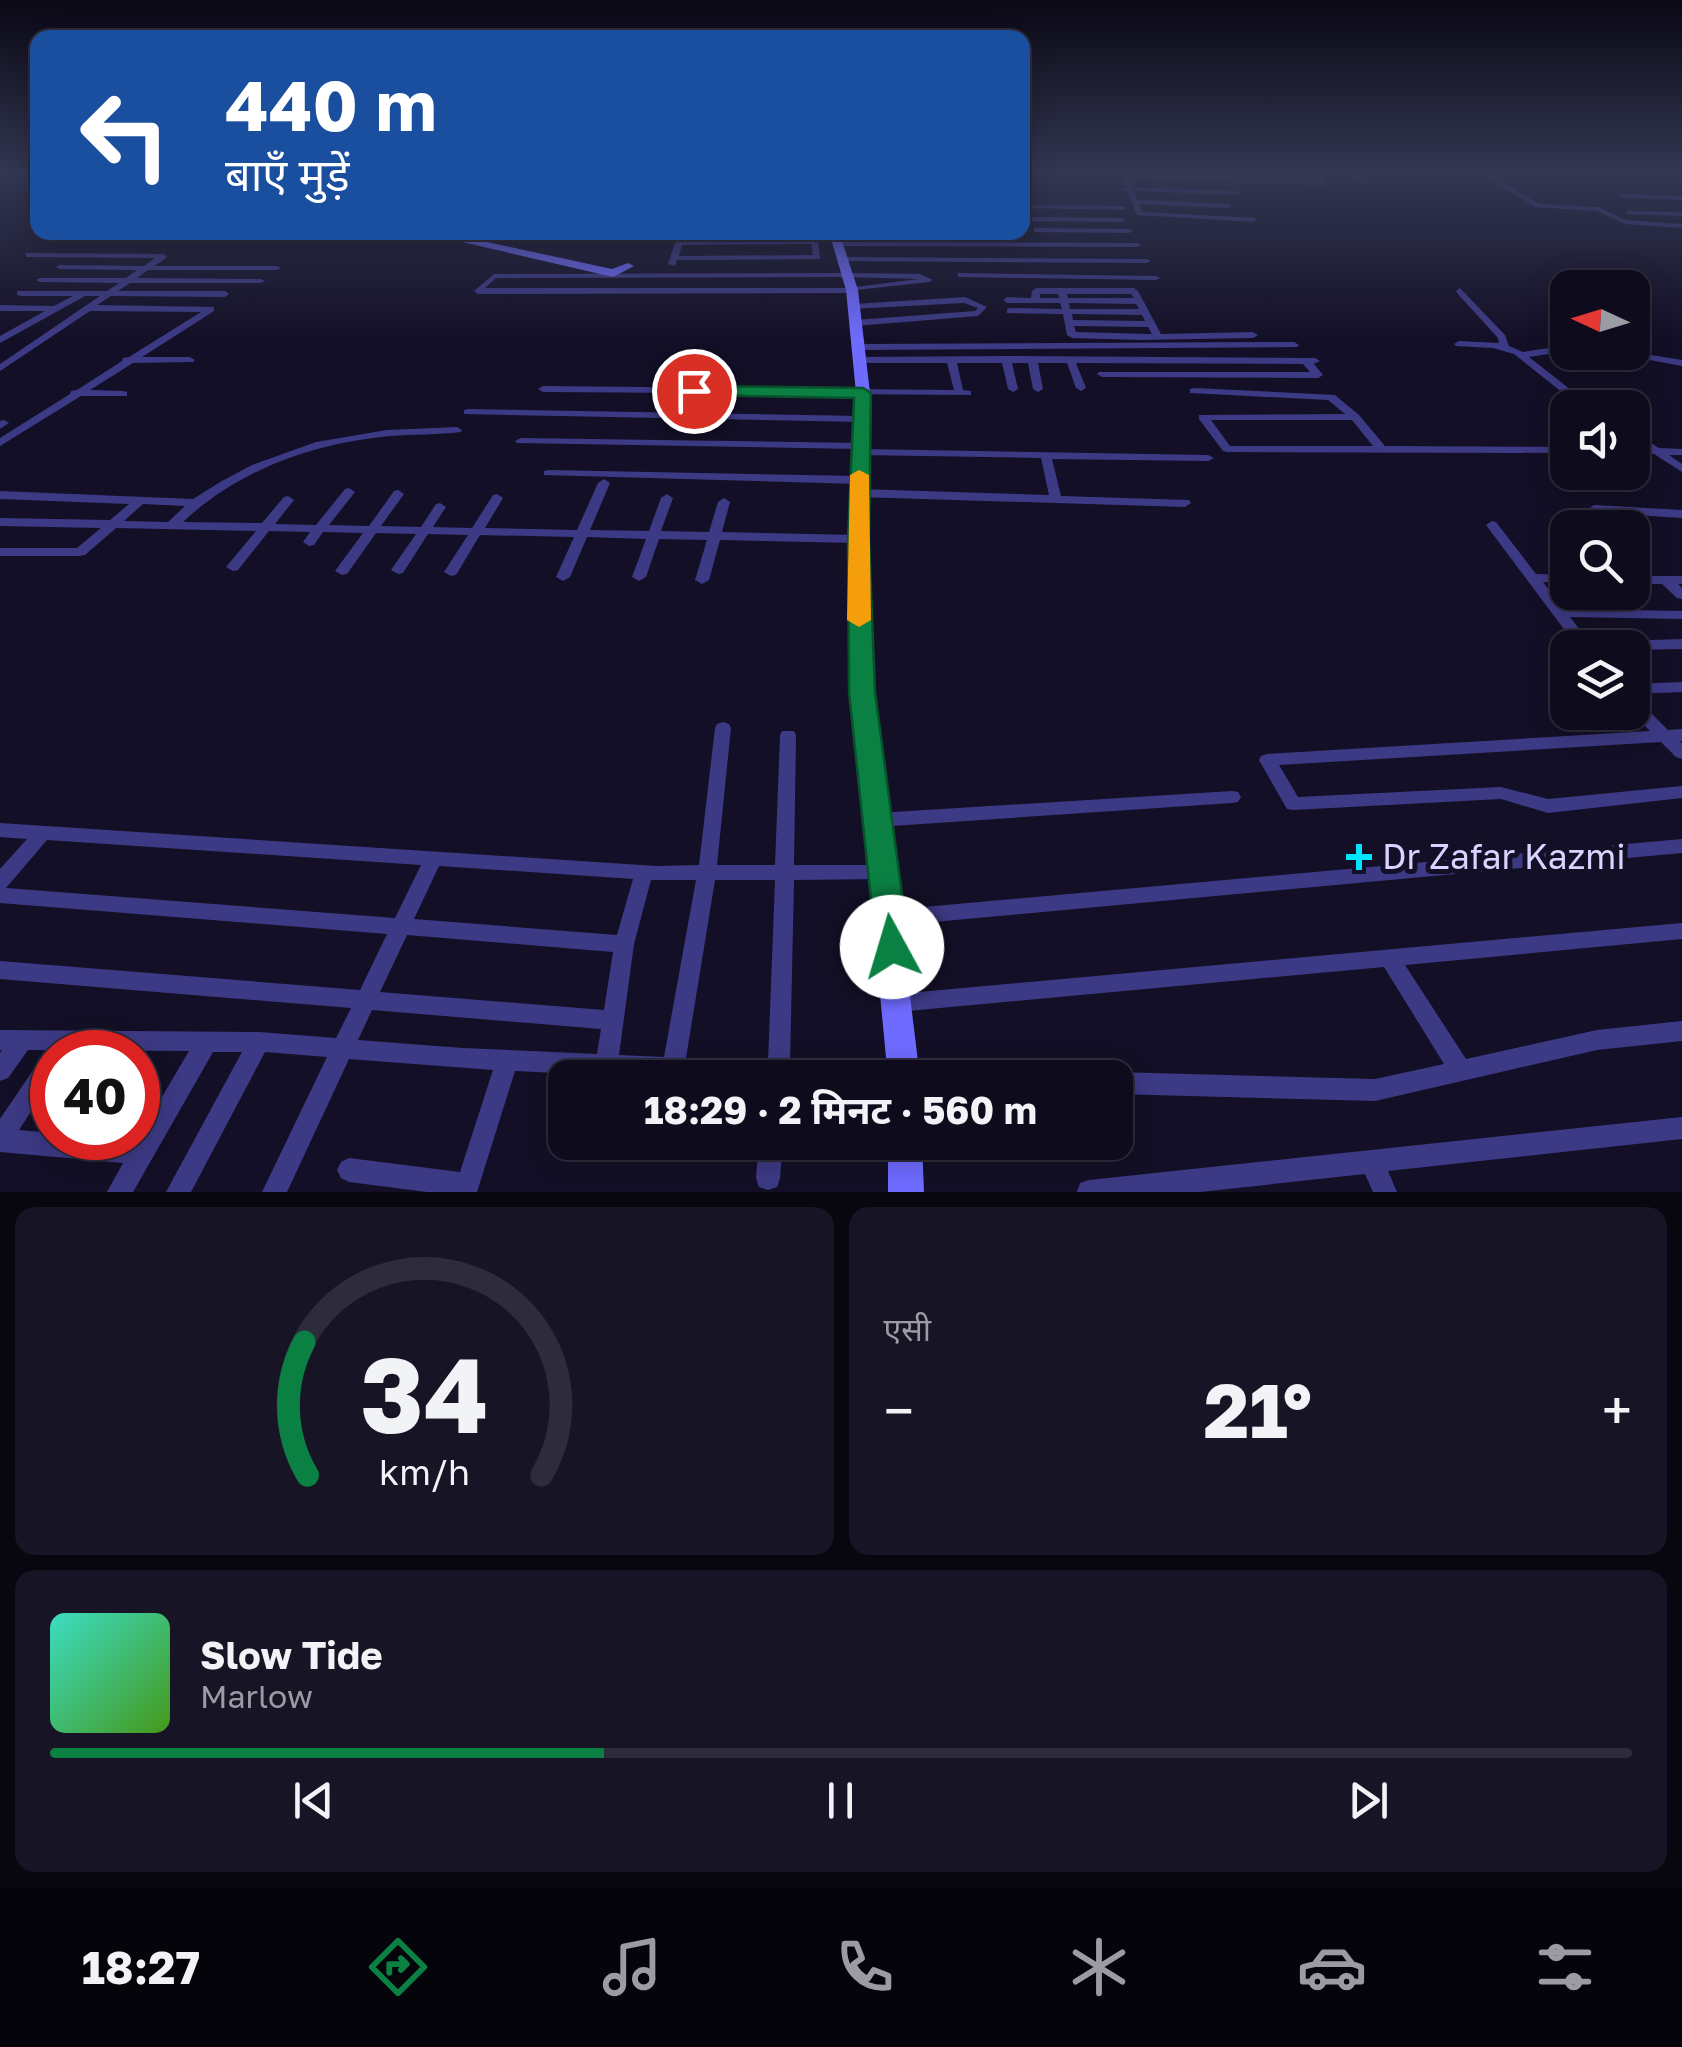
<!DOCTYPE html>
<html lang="hi">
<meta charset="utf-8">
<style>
body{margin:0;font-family:"Golos Text","Noto Sans Devanagari",sans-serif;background:#171425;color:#f1f3f6;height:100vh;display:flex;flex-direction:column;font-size:38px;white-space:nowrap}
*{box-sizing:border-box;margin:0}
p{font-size:32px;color:#9b9ba3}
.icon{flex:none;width:55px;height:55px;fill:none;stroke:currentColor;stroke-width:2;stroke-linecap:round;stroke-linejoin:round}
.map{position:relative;height:1192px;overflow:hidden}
.panel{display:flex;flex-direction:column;gap:15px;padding:15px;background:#08060f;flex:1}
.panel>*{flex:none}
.guide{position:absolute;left:30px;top:30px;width:1000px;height:210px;border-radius:20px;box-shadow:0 5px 25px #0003,0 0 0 2px #2e2b3b;background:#1a4fa0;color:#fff;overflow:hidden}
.needle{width:65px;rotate:274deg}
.buttons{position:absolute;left:1550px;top:270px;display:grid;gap:20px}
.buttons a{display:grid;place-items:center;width:100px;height:100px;border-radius:20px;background:#0e0b1c;box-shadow:0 5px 25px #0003,0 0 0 2px #2e2b3b;font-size:50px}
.speed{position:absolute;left:30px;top:1030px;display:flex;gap:20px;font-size:50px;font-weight:700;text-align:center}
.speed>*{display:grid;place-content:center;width:130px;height:130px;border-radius:50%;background:#0e0b1c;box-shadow:0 5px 25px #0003,0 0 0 2px #2e2b3b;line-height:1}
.speed .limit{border:15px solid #d22;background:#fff;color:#111}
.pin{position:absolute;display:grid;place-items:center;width:85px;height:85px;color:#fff;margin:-42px;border:5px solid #fff;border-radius:50%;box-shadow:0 2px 10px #0007}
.me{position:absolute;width:110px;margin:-55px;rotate:354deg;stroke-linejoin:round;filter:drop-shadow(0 0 8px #0008)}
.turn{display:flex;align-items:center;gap:35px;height:210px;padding:0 30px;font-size:45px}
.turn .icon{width:130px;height:130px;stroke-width:2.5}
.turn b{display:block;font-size:70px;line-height:85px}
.big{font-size:75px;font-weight:700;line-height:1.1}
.panel .widget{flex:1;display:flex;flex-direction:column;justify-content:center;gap:15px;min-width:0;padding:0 35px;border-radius:20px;background:#171425}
.panel .dial{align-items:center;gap:0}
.dial svg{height:260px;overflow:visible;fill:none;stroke:#2e2b3b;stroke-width:7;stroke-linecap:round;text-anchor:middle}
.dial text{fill:#f1f3f6;stroke:none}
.song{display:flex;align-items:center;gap:30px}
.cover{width:120px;height:120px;border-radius:15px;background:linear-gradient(135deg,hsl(170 70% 55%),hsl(100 70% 35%))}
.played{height:10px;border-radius:5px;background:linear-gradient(90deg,#0b8043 35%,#2e2b3b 35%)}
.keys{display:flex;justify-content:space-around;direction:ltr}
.heat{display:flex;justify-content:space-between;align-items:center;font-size:55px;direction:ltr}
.panel .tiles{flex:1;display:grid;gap:15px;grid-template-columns:1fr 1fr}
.widget:last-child{grid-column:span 2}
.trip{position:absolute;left:548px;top:1060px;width:585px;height:100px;border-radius:20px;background:#0e0b1c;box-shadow:0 5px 25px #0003,0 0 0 2px #2e2b3b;font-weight:700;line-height:100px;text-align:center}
.dock{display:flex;height:160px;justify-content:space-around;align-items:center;background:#06040b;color:#9b9ba3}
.dock .icon{width:70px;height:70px}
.dock .on{color:#0b8043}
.dock b{font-size:45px;color:#f1f3f6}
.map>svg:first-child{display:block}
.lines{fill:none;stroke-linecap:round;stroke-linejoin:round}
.street{fill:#3d3a85;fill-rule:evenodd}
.secondary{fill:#6f6bff;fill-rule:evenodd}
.route{fill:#0b8043;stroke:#07532c;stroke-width:2.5}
.slow{fill:#f59e0b}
.poi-dot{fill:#00e5ff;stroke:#130f26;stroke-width:4}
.labels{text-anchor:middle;stroke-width:10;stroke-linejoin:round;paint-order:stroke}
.near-poi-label{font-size:35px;fill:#d9d4ff;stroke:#130f26;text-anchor:start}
</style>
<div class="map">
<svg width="1682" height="1192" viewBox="0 0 1682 1192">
<rect width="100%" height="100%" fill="#130f26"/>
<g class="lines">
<g class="street">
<path d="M1121,173L1319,181L1316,173H1322L1326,183L1323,185L1129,178L1133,187L1238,191L1241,193L1238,195L1134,191L1137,200L1229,204L1232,206L1229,208L1139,204L1142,212L1257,218L1254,222L1137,215L1127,191L1120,189L1126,187Z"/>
<path d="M1346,173H1353L1366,182L1361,183Z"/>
<path d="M1481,173H1488L1539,204L1598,207L1626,220L1682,224V228L1625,224L1597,211L1535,207Z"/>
<path d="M1620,194L1682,196V200L1618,197Z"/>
<path d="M1029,205L1124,206L1127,208L1124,210L1027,208Z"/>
<path d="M1628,211L1682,212V216L1626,214Z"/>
<path d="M1033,217L1122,218L1126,220L1122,222L1030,221Z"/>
<path d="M1037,228L1129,229L1133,231L1129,233L1034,232V228Z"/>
<path d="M809,232H817L820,259L677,260L675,266L668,264L675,243L679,241L811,240ZM811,244L813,255L679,256L682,245Z"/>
<path d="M839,242L1137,243L1141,245L1137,247L836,246L835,244Z"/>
<path d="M29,253L163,254L167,256L166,258L155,266H277L281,268L277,270H148L137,278L261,279L265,281L261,283H130L118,291H225L229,294L225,297L111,296L97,305L214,307V311L142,357H190L195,360L193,362L133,363L90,390L123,391L127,392V396H81L0,446V438L70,394L71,391L77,390L122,361L123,358L129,357L201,312L90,311L0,371V364L100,296H85L0,343V336L45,311H0V305L54,306L73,296H20L17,295V291H107L119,283L40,282L36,280L40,278H126L137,270L60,269L56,267L60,265L144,266L155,258L26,257V253Z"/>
<path d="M845,257L1147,259L1151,261L1147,263L842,261L841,259Z"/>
<path d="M848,273L920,274L933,280L929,282L856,290L852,293L478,294L474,291L494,274ZM845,277L919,279L847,288H485L496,278Z"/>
<path d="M958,273L1156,276L1160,278L1156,280L961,277H958Z"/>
<path d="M1036,288H1134L1138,291L1161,334L1253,332L1258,335L1253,338L1140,340L1072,338L1067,335L1063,314L1007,313V309L1010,308L1062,309L1060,303H1007L1003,300L1007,297L1031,298L1032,291ZM1040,294H1058L1059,298H1040ZM1067,294H1131L1134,298H1068ZM1069,303L1136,304L1139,309H1070ZM1072,314L1142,315L1145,321L1073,320ZM1074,326L1148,327L1152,334L1076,332Z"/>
<path d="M1460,288L1505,335L1509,346L1523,352L1568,345V351L1529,357L1594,408H1582L1514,354L1493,348L1456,346L1454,344L1459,341L1499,343L1498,338L1457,293L1456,291Z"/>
<path d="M965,297L987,307L978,316L855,326L851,323L855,320L975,311L978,308L964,303L851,309L850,307L854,304Z"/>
<path d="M1294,342L1299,345L1297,347L858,350L853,347L858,344Z"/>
<path d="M1606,352H1632L1682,360V366Z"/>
<path d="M1006,356L1315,358L1320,361L1314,364L1323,375L1318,378L1102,377L1097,374L1099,372H1310L1303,364L1076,363L1086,388L1081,391L1076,388L1067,363H1038L1043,389L1038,392L1033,389L1028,363H1012L1018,389L1013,392L1008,389L1002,363H957L963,390L971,391V395L543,392L538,389L543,386L954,390L947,363H860L855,360L860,357Z"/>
<path d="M1194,388L1335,395L1359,415L1385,446L1568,447V453L1227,452L1223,451L1199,419V415L1345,414L1328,400L1190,393V389ZM1211,420H1352L1373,446H1230Z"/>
<path d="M468,409L862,416L867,419L862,422L464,414V410Z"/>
<path d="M4,420L9,423L0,429V421Z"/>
<path d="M457,427L462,430L461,432C438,435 414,434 390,436C314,443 239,469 183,522L262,523L284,497L288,496L294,500L275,524L316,525L345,489L349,488L355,492L329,525L369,526L394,491L398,490L404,494L381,526L421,527L436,504L440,503L446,507L433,527L472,528L493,495L497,494L503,498L485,528L577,530L598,483L604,479L610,483L590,530L649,531L661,498L667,494L673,498L661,531L709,532L718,502L724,498L730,502L722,532L858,535L864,539L858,543L720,540L709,580L702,584L695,580L707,540L659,539L646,577L639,581L632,577L646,539L587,537L570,577L563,581L556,577L574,537L480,535L456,575L451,576L444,572L468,535L428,534L403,573L398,574L391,570L416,534L376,533L347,574L342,575L335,571L363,533L323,532L314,545L309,546L303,542L310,532L269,531L238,570L233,571L226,567L256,531L116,528L85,555L80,556H0V548H77L101,528L0,526V518L110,520L129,504L0,499V491L193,499L222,481L252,465L316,442L387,430ZM143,504L185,506L168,522L124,521Z"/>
<path d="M1632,431L1659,448L1682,449V455H1669L1682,464V472L1654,454L1632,453V447H1643L1632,439Z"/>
<path d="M521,438L861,443L867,446L864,449L1208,455L1214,458L1208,461L1052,459L1061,496L1189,500L1191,503L1185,507L859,497L853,493L859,489L1049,495L1041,458L861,455L855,452L858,449L517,443L515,441Z"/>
<path d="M548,470L859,476L865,480L859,484L544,475V471Z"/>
<path d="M1594,505L1682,510V518L1590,512L1588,509Z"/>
<path d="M1492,521L1496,522L1536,574L1568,575V583L1543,582L1563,609L1682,611V619L1570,617L1589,642L1682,639V649L1632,650V648H1578L1486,525Z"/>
<path d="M1632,576H1682V584H1678L1682,588V599L1677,598L1662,584H1632Z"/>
<path d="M1682,682V692L1632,694V684Z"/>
<path d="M1632,699L1638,700L1668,730L1682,729V741H1679L1682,743V759L1676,757L1661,742L1279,765L1298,797L1501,787L1548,799L1682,786V798L1548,813L1501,799L1293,810L1287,809L1259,760L1261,756L1267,754L1650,731L1631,712Z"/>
<path d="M723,722L729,724L731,728L717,865H775L780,735L782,731H794L796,735L794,865H884L891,867L893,872L891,877L884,879L794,880L790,1063L897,1067L905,1070L908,1078H660L515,1071L477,1192H427L349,1182L341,1178L337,1170L341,1162L349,1158L460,1172L493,1070L349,1059L287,1192H262L327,1057L265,1052L191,1192H166L242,1052H213L133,1192H107L123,1163L0,1152V1119L44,1054L52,1051L57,1052H52V1079L19,1130L52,1133V1138H101L136,1141L189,1051L28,1050L8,1078L0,1081V1053L2,1050H0V1030L259,1032L336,1038L351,1008L0,979V961L360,990L387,934L0,903V869L27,839L0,837V823L656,866L699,865L715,728L717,724ZM47,840L421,865L395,918L6,888ZM439,866L633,879L617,935L414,919ZM651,880H696L664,1057L619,1055L634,944ZM715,880H775L768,1062L686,1058ZM407,935L613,952L604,1010L380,992ZM372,1010L601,1029L597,1054L463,1048L358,1040Z"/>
<path d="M1232,791L1238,792L1241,797L1238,802L1232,803L877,827L871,825L868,820L871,815L877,813Z"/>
<path d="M1682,839V853L890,926L883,924L880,918L883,912L890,910Z"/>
<path d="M1682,923V939L1405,965L1466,1059L1597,1030L1682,1021V1041L1597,1050L1375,1101L1115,1094V1078H1106L1115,1072L1375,1079L1444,1064L1384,967L897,1012L890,1010L887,1003L890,996L897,994Z"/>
<path d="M1682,1117V1139L1388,1171L1397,1192H1373L1365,1174L1200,1192H1077L1080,1183L1089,1180Z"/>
<path d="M759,1142H783L780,1178L777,1187L768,1190L759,1187L756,1178Z"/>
</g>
<g class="secondary">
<path d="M8,173H38V179Z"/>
<path d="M419,232H441L612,269L628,263L634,266L613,277Z"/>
<path d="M829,232H839L858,290L870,393L867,539L873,692L920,1078H888L851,692L849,539L856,393L846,290Z"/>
<path d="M888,1142H922L924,1192H888Z"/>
</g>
</g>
<linearGradient id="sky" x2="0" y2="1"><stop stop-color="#0a0815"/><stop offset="0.51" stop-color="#333752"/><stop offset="1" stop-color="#333752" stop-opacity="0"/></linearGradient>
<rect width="1682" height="340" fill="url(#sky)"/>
<path class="route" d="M694,386L863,388L871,393L869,539L875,692L909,947L904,957L892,961L881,957L876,947L849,692L848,539L854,398L688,395L685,391Z"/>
<path class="slow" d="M859,470L869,475L871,620L859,627L847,620L850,475Z"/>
<path class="poi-dot" d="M1354 842h10v10h10v10h-10v10h-10v-10h-10v-10h10z"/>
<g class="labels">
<g class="near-poi-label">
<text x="1382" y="869">Dr Zafar Kazmi</text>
</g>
</g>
</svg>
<div class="buttons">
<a><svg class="needle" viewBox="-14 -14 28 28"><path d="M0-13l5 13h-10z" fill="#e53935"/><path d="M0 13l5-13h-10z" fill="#9b9ba3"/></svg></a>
<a><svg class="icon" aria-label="sound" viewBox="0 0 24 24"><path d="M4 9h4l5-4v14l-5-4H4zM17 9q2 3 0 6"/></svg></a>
<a><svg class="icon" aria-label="search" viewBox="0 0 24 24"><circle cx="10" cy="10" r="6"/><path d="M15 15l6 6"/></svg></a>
<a><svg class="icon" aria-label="layers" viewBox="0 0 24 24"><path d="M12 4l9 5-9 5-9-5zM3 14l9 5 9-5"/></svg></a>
</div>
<div class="speed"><div class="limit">40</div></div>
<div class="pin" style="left:694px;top:391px;background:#d93025"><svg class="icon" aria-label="arrive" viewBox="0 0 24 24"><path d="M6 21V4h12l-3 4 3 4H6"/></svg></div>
<svg class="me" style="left:892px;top:947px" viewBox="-20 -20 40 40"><circle r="19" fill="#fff"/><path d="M0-13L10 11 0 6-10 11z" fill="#0b8043"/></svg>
<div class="trip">18:29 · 2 मिनट · 560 m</div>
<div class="guide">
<div class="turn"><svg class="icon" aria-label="left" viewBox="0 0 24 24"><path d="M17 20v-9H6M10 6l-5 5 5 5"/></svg><div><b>440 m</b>बाएँ मुड़ें</div></div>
</div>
</div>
<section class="panel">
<div class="tiles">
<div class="widget dial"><svg viewBox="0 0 100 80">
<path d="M14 69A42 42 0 1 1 86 69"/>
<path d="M14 69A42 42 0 0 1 13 28" stroke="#0b8043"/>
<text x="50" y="56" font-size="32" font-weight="700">34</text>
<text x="50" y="72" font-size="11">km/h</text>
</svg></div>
<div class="widget"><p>एसी</p>
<div class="heat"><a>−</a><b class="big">21°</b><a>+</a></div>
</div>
<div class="widget">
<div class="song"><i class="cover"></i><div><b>Slow Tide</b><p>Marlow</p></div></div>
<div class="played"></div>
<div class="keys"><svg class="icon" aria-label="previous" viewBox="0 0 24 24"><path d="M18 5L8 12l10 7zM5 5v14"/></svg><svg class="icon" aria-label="pause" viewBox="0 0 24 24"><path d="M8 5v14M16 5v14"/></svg><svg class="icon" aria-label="next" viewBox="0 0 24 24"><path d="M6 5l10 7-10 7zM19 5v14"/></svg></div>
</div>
</div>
</section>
<nav class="dock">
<b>18:27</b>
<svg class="icon on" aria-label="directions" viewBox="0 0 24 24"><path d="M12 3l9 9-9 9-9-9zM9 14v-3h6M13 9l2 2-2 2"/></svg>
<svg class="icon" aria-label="music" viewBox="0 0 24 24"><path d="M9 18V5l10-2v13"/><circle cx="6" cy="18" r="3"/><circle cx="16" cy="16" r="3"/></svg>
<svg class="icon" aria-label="phone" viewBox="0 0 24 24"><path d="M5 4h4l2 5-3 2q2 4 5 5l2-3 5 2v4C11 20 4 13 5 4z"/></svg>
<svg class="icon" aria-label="climate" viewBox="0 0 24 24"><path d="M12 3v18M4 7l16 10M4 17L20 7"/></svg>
<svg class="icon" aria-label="car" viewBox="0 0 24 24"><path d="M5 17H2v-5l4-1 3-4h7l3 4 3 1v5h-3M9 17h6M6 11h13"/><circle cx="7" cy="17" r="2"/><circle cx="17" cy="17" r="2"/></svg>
<svg class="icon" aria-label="filters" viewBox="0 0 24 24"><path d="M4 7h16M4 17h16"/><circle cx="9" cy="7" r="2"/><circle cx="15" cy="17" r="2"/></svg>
</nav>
